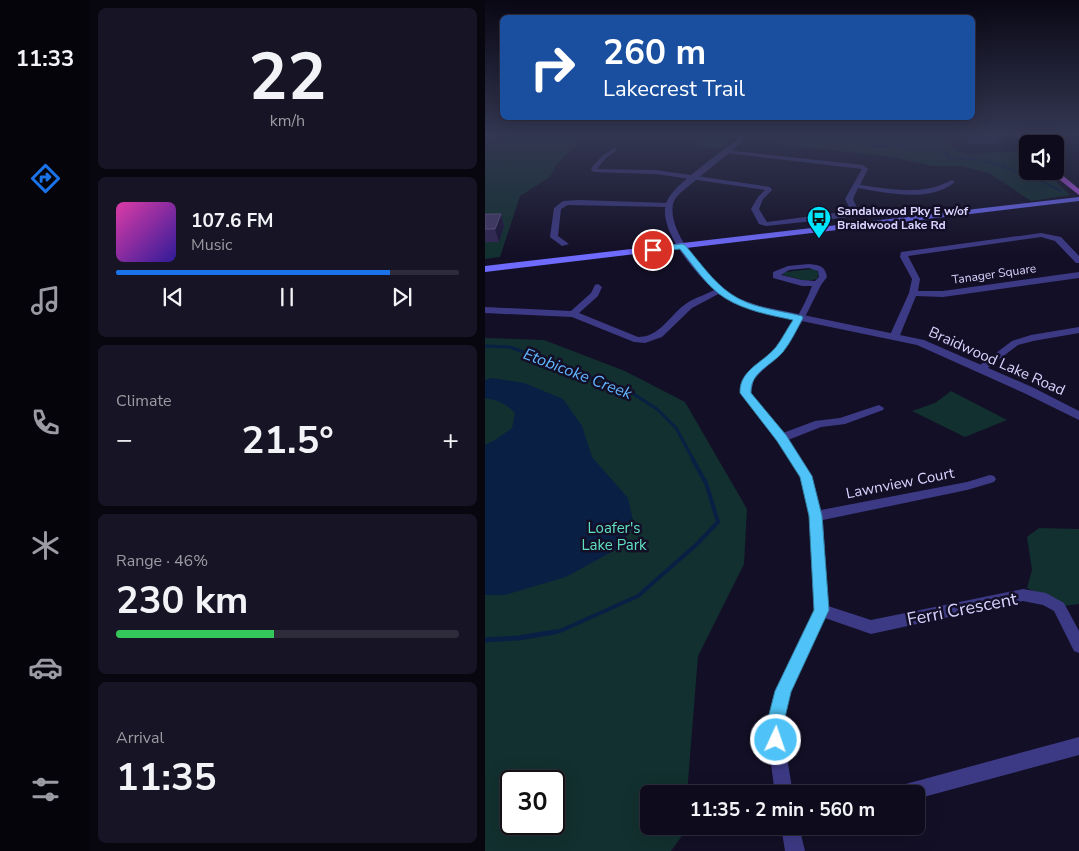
<!DOCTYPE html>
<meta charset="utf-8">
<style>
body{margin:0;font-family:"Nunito Sans",sans-serif;background:#171425;color:#f1f3f6;height:100vh;display:flex;flex-direction:column;font-size:19px;white-space:nowrap}
*{box-sizing:border-box;margin:0}
p{font-size:16px;color:#9b9ba3}
.icon{flex:none;width:28px;height:28px;fill:none;stroke:currentColor;stroke-width:2;stroke-linecap:round;stroke-linejoin:round}
.map{position:relative;flex:1;overflow:hidden}
.drawer{display:flex;flex-direction:column;gap:8px;padding:8px;background:#08060f;width:395px}
.drawer>*{flex:none}
.banner{position:absolute;left:15px;top:15px;width:475px;height:105px;border-radius:8px;box-shadow:0 5px 20px #0002,0 0 0 1px #2e2b3b;background:#1a4fa0;color:#fff;overflow:hidden}
.controls{position:absolute;left:534px;top:135px;display:grid;gap:10px}
.controls a{display:grid;place-items:center;width:45px;height:45px;border-radius:8px;background:#0e0b1c;box-shadow:0 5px 20px #0002,0 0 0 1px #2e2b3b;font-size:25px}
.speed{position:absolute;left:15px;top:770px;display:flex;gap:10px;font-size:25px;font-weight:700;text-align:center}
.speed>*{display:grid;place-content:center;width:65px;height:65px;border-radius:50%;background:#0e0b1c;box-shadow:0 5px 20px #0002,0 0 0 1px #2e2b3b;line-height:1}
.speed .limit{border:2px solid #111;border-radius:8px;background:#fff;color:#111}
.pin{position:absolute;display:grid;place-items:center;width:42px;height:42px;color:#fff;margin:-21px;border:2px solid #fff;border-radius:50%;box-shadow:0 1px 5px #0007}
.me{position:absolute;width:55px;margin:-28px;rotate:3deg;stroke-linejoin:round;filter:drop-shadow(0 0 4px #0008)}
.turn{display:flex;align-items:center;gap:18px;height:105px;padding:0 20px;font-size:22px}
.turn .icon{width:65px;height:65px;stroke-width:2.5}
.turn b{display:block;font-size:35px;line-height:42px}
.big{font-size:38px;font-weight:700;line-height:1.1}
.drawer .card{flex:1;display:flex;flex-direction:column;justify-content:center;gap:8px;min-width:0;padding:0 18px;border-radius:8px;background:#171425}
.drawer .dial{align-items:center;gap:0}
.dial b{font-size:65px;line-height:1}
.song{display:flex;align-items:center;gap:15px}
.cover{width:60px;height:60px;border-radius:8px;background:linear-gradient(135deg,hsl(320 70% 55%),hsl(250 70% 35%))}
.played{height:5px;border-radius:2px;background:linear-gradient(90deg,#1a73e8 80%,#2e2b3b 80%)}
.keys{display:flex;justify-content:space-around;direction:ltr}
.heat{display:flex;justify-content:space-between;align-items:center;font-size:28px;direction:ltr}
.charge{height:8px;border-radius:4px;background:linear-gradient(90deg,#34c759 46%,#2e2b3b 0)}
.trip{position:absolute;left:155px;top:785px;width:285px;height:50px;border-radius:8px;background:#0e0b1c;box-shadow:0 5px 20px #0002,0 0 0 1px #2e2b3b;font-weight:700;line-height:50px;text-align:center}
main{display:flex;flex:1;min-height:0}
.dock{display:flex;flex-direction:column;width:90px;justify-content:space-around;align-items:center;background:#06040b;color:#9b9ba3}
.dock .icon{width:35px;height:35px}
.dock .current{color:#1a73e8}
.dock b{font-size:22px;color:#f1f3f6}
.map>svg:first-child{display:block}
.green{fill:#12302f;fill-rule:evenodd}
.water{fill:#0a1f44}
.lines{fill:none;stroke-linecap:round;stroke-linejoin:round}
.stream-far3{stroke:#0a1f44;stroke-width:2}
.stream-far2{stroke:#0a1f44;stroke-width:3}
.stream-far1{stroke:#0a1f44;stroke-width:4}
.stream{stroke:#0a1f44;stroke-width:5}
.river{fill:#0a1f44;fill-rule:evenodd}
.minor{fill:#3d3a85;fill-rule:evenodd}
.tertiary{fill:#3d3a85;fill-rule:evenodd}
.secondary{fill:#6f6bff;fill-rule:evenodd}
.primary{fill:#c25bff;fill-rule:evenodd}
.wall{fill:#312854}
.shaded-wall{fill:#1d163a}
.building{fill:#433a66;stroke:#5a527e}
.route{fill:#4fc3f7;stroke:#337fa1}
.labels{text-anchor:middle;stroke-width:5;stroke-linejoin:round;paint-order:stroke}
.far-poi-label{font-size:12px;font-weight:bold;fill:#d9d4ff;stroke:#130f26;text-anchor:start}
.far-street-label{font-size:12px;fill:#d9d4ff;stroke:#130f26}
.street-label{font-size:15px;fill:#d9d4ff;stroke:#130f26}
.park-label{font-size:15px;fill:#5fe0c0;stroke:#130f26}
.water-label{font-size:16px;font-style:italic;fill:#62b6ff;stroke:#130f26}
.near-street-label{font-size:18px;fill:#d9d4ff;stroke:#130f26}
</style>
<main>
<nav class="dock">
<b>11:33</b>
<svg class="icon current" aria-label="directions" viewBox="0 0 24 24"><path d="M12 3l9 9-9 9-9-9zM9 14v-3h6M13 9l2 2-2 2"/></svg>
<svg class="icon" aria-label="music" viewBox="0 0 24 24"><path d="M9 18V5l10-2v13"/><circle cx="6" cy="18" r="3"/><circle cx="16" cy="16" r="3"/></svg>
<svg class="icon" aria-label="phone" viewBox="0 0 24 24"><path d="M5 4h4l2 5-3 2q2 4 5 5l2-3 5 2v4C11 20 4 13 5 4z"/></svg>
<svg class="icon" aria-label="climate" viewBox="0 0 24 24"><path d="M12 3v18M4 7l16 10M4 17L20 7"/></svg>
<svg class="icon" aria-label="car" viewBox="0 0 24 24"><path d="M5 17H2v-5l4-1 3-4h7l3 4 3 1v5h-3M9 17h6M6 11h13"/><circle cx="7" cy="17" r="2"/><circle cx="17" cy="17" r="2"/></svg>
<svg class="icon" aria-label="filters" viewBox="0 0 24 24"><path d="M4 7h16M4 17h16"/><circle cx="9" cy="7" r="2"/><circle cx="15" cy="17" r="2"/></svg>
</nav>
<section class="drawer">
<div class="card dial"><b>22</b><p>km/h</p></div>
<div class="card">
<div class="song"><i class="cover"></i><div><b>107.6 FM</b><p>Music</p></div></div>
<div class="played"></div>
<div class="keys"><svg class="icon" aria-label="previous" viewBox="0 0 24 24"><path d="M18 5L8 12l10 7zM5 5v14"/></svg><svg class="icon" aria-label="pause" viewBox="0 0 24 24"><path d="M8 5v14M16 5v14"/></svg><svg class="icon" aria-label="next" viewBox="0 0 24 24"><path d="M6 5l10 7-10 7zM19 5v14"/></svg></div>
</div>
<div class="card"><p>Climate</p>
<div class="heat"><a>−</a><b class="big">21.5°</b><a>+</a></div>
</div>
<div class="card"><p>Range · 46%</p><b class="big">230 km</b><div class="charge"></div></div>
<div class="card"><p>Arrival</p><b class="big">11:35</b></div>
</section>
<div class="map">
<svg width="594" height="851" viewBox="0 0 594 851">
<rect width="100%" height="100%" fill="#130f26"/>
<g class="green">
<path d="M0,134H120L93,144L88,148L71,165L65,177L35,196L15,257L0,259Z"/>
<path d="M173,134H253L235,149L210,145L213,143L212,138L196,136L174,137Z"/>
<path d="M274,134H456L471,150L481,154L536,151L542,156V171H560L585,195L546,201L504,173L476,166H448L407,157L265,141Z"/>
<path d="M326,269L332,270L334,274L332,279L322,281L297,275L300,272Z"/>
<path d="M0,338L59,340L140,371L200,402L262,509L259,564L213,656L202,794H164V826H200L199,833L186,851H0ZM26,781H69V824H26Z"/>
<path d="M466,391L522,420L480,437L427,411L450,403Z"/>
<path d="M554,528L594,529V604L579,606L542,588L547,570L542,537Z"/>
</g>
<path class="water" d="M7,378L39,383L78,399L97,426L107,457L143,498L149,525L132,549L81,577L20,595H0V445L10,440L27,428L30,413C22,404 12,400 0,398V380Z"/>
<g class="lines">
<path class="stream-far3" d="M273,137C299,136 325,138 351,140C364,141 368,145 382,143L390,148L410,144L417,148L440,149L447,147L464,154L462,157C472,159 483,158 493,160C522,166 550,177 576,191"/>
<path class="stream-far2" d="M0,346L25,347L144,391L172,409L191,428L209,461"/>
<path class="stream-far1" d="M62,633L75,631L153,596L212,544L233,522L221,483L208,460"/>
<path class="stream" d="M0,640L33,638L70,632"/>
<path class="river" d="M14,134H30L0,145V139Z"/>
<g class="minor">
<path d="M129,148L132,150L131,151L121,158L112,169L171,170L285,187L287,190L278,199L274,209L282,222L366,211L360,199L377,169L242,153L240,152V150L378,165L383,169L375,185C398,188 422,193 445,188C453,187 460,183 467,180L470,182C445,203 402,193 373,188L368,199L374,212L366,217L281,226L274,224L266,209L273,197L280,190L171,174L108,172L106,168L117,156Z"/>
<path d="M94,200L184,203L188,205L184,207L83,205L76,209L73,236L84,244L77,246L65,237L69,208L78,201Z"/>
<path d="M556,233L576,237L594,256V263H591L570,241L556,237L423,256L435,279L433,291H458L594,272V278L458,297L431,296L415,335L410,338L405,335L424,293L427,279L415,257L416,252Z"/>
<path d="M324,264C335,265 340,266 342,277L336,285L320,317L298,351L269,379L266,393L298,433L330,421L355,418L394,405L399,408L398,410L360,424L336,427L303,440L327,476L336,510L482,482L505,475L509,476L511,479L509,482L482,490L338,520L343,606L386,620L538,589L561,593L579,603L594,631V653L589,651L569,611L558,605L538,601L386,634L340,618L306,692L297,727L308,794H290L281,727L290,691L329,610L325,516L315,476L292,441L256,393C258,370 278,364 291,348C305,330 319,308 327,286H317L288,278V272L303,266ZM324,268L333,271L334,277L330,281L317,280L296,275L304,270Z"/>
<path d="M113,284L117,287L113,296L94,313L153,337C174,337 183,318 198,306C205,300 214,297 223,293C228,291 232,288 238,289L239,291L207,308L177,337L160,343L149,342L87,317L0,313V307L86,311L106,293L110,285Z"/>
<path d="M594,327V333L548,341L533,345L500,370L496,371L491,368L527,341L546,335Z"/>
<path d="M594,737V755L431,799V794H408L411,788L417,785Z"/>
<path d="M296,826H314L320,851H300Z"/>
</g>
<path class="tertiary" d="M259,134H267L200,189C195,193 190,197 188,204C182,233 224,280 247,295C256,300 266,303 275,306L439,340L547,387L594,411V420L539,393L432,345L269,311C259,307 247,304 238,297C217,282 167,227 183,199C193,181 241,149 259,134Z"/>
<path class="secondary" d="M594,197V201L0,272V266Z"/>
<g class="primary">
<path d="M528,134H536L547,144L542,145Z"/>
<path d="M570,169L594,189V195L566,173V171H570Z"/>
</g>
</g>
<g class="wall">
<path d="M479,134H514L512,144H484Z"/>
<path d="M0,214H16L19,226L14,242H0Z"/>
</g>
<path class="shaded-wall" d="M16,214L19,226L14,242L10,229Z"/>
<path class="building" d="M0,214H16L10,229H0Z"/>
<linearGradient id="sky" x2="0" y2="1"><stop stop-color="#0a0815"/><stop offset="0.53" stop-color="#333752"/><stop offset="1" stop-color="#333752" stop-opacity="0"/></linearGradient>
<rect width="594" height="254" fill="url(#sky)"/>
<path class="route" d="M197,244L200,245C214,261 228,282 246,294C266,308 293,310 317,316L318,318C312,329 306,342 298,352C286,366 265,372 266,393L301,435L327,476L337,516L344,610L306,692L298,726L300,740L297,746L291,749L285,746L281,726L290,691L329,610L324,516L315,477L292,441L255,393C254,370 278,363 291,347C297,339 302,329 308,320C285,315 261,311 240,298C222,287 208,265 195,249L168,252L163,250L168,247Z"/>
<defs>
<symbol id="bus-pin" viewBox="-11 -11 22 30"><path d="M0 17L-7.5 6A9.5 9.5 0 1 1 7.5 6Z" fill="#00e5ff" stroke="#130f26"/><path d="M-5-6H5V4H4V6H2V4H-2V6H-4V4H-5ZM-3.5-4V0h7V-4ZM-3.5 1.2v1.5H-2V1.2ZM2 1.2v1.5H3.5V1.2Z" fill="#111"/></symbol>
</defs>
<g fill-rule="evenodd">
<use href="#bus-pin" x="320" y="204" width="28" height="38"/>
</g>
<g class="labels">
<g class="far-poi-label">
<text x="352" y="215">Sandalwood Pky E w/of<tspan x="352" dy="14">Braidwood Lake Rd</tspan></text>
</g>
<g class="far-street-label">
<text transform="translate(509 274) rotate(-8)" y="4">Tanager Square</text>
</g>
<g class="street-label">
<text transform="translate(512 361) rotate(24)" y="5">Braidwood Lake Road</text>
<text transform="translate(415 483) rotate(-11)" y="5">Lawnview Court</text>
</g>
<g class="park-label">
<text x="129" y="533">Loafer's<tspan x="129" dy="17">Lake Park</tspan></text>
</g>
<g class="water-label">
<text transform="translate(93 373) rotate(21)" y="6">Etobicoke Creek</text>
</g>
<g class="near-street-label">
<text transform="translate(477 609) rotate(-11)" y="6">Ferri Crescent</text>
</g>
</g>
</svg>
<div class="controls">
<a><svg class="icon" aria-label="sound" viewBox="0 0 24 24"><path d="M4 9h4l5-4v14l-5-4H4zM17 9q2 3 0 6"/></svg></a>
</div>
<div class="speed"><div class="limit">30</div></div>
<div class="pin" style="left:168px;top:250px;background:#d93025"><svg class="icon" aria-label="arrive" viewBox="0 0 24 24"><path d="M6 21V4h12l-3 4 3 4H6"/></svg></div>
<svg class="me" style="left:291px;top:740px" viewBox="-20 -20 40 40"><circle r="17" fill="#4fc3f7" stroke="#fff" stroke-width="3"/><path d="M0-11L8 9 0 5-8 9z" fill="#fff"/></svg>
<div class="trip">11:35 · 2 min · 560 m</div>
<div class="banner">
<div class="turn"><svg class="icon" aria-label="right" viewBox="0 0 24 24"><path d="M7 20v-9h11M14 6l5 5-5 5"/></svg><div><b>260 m</b>Lakecrest Trail</div></div>
</div>
</div>
</main>
